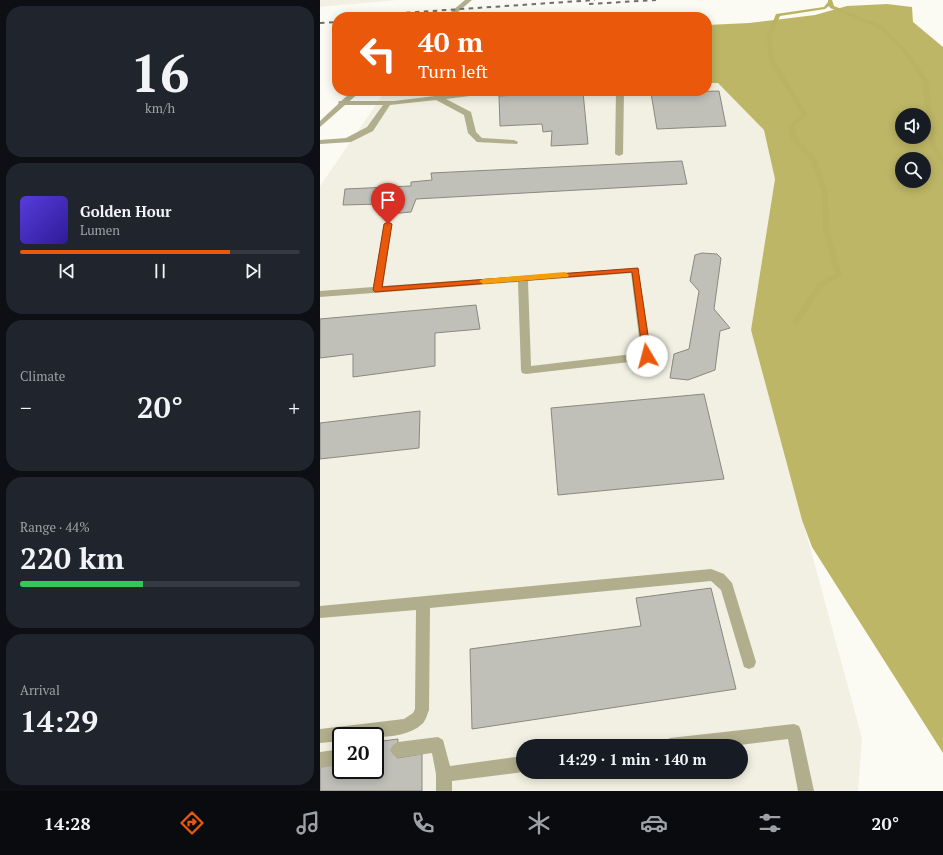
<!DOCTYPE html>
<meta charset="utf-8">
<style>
body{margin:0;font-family:"PT Serif",serif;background:#20242c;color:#f1f3f6;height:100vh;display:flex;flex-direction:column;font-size:15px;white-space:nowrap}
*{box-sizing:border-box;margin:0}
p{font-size:13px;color:#9ea1a6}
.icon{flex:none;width:22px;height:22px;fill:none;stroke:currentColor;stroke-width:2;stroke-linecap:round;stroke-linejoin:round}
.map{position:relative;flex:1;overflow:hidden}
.side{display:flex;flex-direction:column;gap:6px;padding:6px;background:#0d0f14;width:320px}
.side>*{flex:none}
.banner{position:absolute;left:12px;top:12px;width:380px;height:84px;border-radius:16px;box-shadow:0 2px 10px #0003;background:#ea580c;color:#fff;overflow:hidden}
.buttons{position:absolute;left:575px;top:108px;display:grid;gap:8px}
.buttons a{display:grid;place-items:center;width:36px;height:36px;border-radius:50%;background:#171b24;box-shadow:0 2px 10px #0003;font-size:20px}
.speed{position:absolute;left:12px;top:727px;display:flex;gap:8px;font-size:20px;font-weight:700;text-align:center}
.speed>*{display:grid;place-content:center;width:52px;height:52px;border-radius:50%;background:#171b24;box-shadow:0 2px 10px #0003;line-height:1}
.speed .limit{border:2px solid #111;border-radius:6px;background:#fff;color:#111}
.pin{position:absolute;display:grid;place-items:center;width:34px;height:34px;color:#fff;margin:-41px -17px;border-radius:50% 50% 50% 0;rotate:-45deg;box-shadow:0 0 4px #0007}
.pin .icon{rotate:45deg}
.me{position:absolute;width:44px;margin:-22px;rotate:352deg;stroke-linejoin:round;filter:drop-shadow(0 0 3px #0008)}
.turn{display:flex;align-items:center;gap:14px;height:84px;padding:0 20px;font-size:18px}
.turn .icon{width:52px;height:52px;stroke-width:2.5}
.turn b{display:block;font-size:28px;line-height:34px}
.big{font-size:30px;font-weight:700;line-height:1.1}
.side .tile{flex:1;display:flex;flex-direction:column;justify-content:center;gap:6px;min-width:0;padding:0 14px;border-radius:16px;background:#20242c}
.side .dial{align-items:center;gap:0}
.dial b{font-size:52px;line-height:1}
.song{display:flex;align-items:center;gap:12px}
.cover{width:48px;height:48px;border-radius:6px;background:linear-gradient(135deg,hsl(250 70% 55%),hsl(250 70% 35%))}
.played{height:4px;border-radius:2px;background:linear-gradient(90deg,#ea580c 75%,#363941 75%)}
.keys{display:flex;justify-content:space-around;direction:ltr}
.heat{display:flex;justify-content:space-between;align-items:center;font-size:22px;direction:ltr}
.charge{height:6px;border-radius:3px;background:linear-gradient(90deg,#34c759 44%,#363941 0)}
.trip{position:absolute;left:196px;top:739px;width:232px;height:40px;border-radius:20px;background:#171b24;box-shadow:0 2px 10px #0003;font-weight:700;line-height:40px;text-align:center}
.dock{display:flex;height:64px;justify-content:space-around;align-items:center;background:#090b0e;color:#9ea1a6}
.dock .icon{width:28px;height:28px}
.dock .selected{color:#ea580c}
.dock b{font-size:18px;color:#f1f3f6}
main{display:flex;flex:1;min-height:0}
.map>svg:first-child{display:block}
.built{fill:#f1f0e2;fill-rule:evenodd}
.forest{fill:#bdb666;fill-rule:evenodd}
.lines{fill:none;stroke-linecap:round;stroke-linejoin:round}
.stream{fill:#bab362;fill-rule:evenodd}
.building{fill:#c0c0b9;stroke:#898982}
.service{fill:#b0ae8c;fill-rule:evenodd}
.tertiary{fill:#b0ae8c;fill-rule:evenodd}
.rail{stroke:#6f6f6c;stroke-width:2;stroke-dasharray:4.5 4.5;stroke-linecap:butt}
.route{fill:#ea580c;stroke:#983908}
.slow{fill:#f59e0b}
</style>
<main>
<section class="side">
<div class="tile dial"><b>16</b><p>km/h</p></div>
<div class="tile">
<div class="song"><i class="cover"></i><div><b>Golden Hour</b><p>Lumen</p></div></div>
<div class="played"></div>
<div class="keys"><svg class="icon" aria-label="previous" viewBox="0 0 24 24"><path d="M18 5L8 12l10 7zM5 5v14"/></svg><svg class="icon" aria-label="pause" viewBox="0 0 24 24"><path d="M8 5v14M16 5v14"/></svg><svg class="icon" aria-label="next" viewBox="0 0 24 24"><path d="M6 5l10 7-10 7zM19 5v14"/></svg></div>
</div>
<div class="tile"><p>Climate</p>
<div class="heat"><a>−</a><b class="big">20°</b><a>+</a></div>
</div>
<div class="tile"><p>Range · 44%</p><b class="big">220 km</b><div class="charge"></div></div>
<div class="tile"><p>Arrival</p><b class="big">14:29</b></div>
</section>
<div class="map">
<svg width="623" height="791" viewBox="0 0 623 791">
<rect width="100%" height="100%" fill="#fbfbf4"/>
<g class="built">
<path d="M0,0H78L0,7Z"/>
<path d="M387,83H398L445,130L455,179L431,330L542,738L538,791H0V186L62,96L70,91H387ZM21,736H55V770H21ZM203,746H421V772H203Z"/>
</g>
<path class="forest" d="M567,4L592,7L593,22L623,47V753L492,547L482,520L431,330L455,179L444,130L398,83H387V25L429,23L495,15L527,6ZM582,115H604V137H582ZM582,159H604V181H582Z"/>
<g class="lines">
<path class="stream" d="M508,0H512L514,6L563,26L586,49L608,80L616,146L623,158V165L620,163L610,146L602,80L582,51L559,28L510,8L509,6L505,9L460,16L451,37L455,61L488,115L474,126L477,138L496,158L508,192L509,230L522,275L502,287L478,325H475L471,323L498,283L515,274L503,230L502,192L490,159L471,139L468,126L482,115L449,61L447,37L456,14L504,7L508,2Z"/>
</g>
<g class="building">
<path d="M399,91L406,126L337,129L331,93Z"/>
<path d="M263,92L268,144L231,146L232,131L223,132L222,124L180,126L179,96Z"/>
<path d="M362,161L367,184L96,199L91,212L59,215L61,204L23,205L25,189L91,186V182L112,180L111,173Z"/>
<path d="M382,253L397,254L401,258L394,309L410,328L400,331L395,370L368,380L350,378L354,354L369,349L379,291L370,281L375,255Z"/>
<path d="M156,305L160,329L115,333V366L33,377V354L0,358V319Z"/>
<path d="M384,394L404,479L238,495L231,408Z"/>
<path d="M100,411L99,448L0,459V423Z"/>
<path d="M391,588L416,689L152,729L150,649L321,626L316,598Z"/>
<path d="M78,739L77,758L102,754V791H0V766L21,763V770H55V742Z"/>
</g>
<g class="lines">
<g class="service">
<path d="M155,91H178L174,93L126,99L151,112L156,132L162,138L194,140L198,142L197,144L157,142L148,133L144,115L116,100L70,105L53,131L31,142L0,144V140L26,138L47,127L63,105H22L18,103L19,101H74Z"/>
<path d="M296,91H304L303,154L299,156L295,154Z"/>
<path d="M68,222L72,225L63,286L318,268L332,356L327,360L206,374L202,373L201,370L198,282L0,297V291L53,287L64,225ZM311,273L321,353L211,366L208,281Z"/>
<path d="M391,569L404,574L412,583L436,662L434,667L429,669L424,667L401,590L391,581L110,608L109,710C107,714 106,721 102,724C83,742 45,736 21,736V741L0,743V729L84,719L93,713L95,709L96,610L0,618V606Z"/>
<path d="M474,724L479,726L481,731L494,791H478L468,739L412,746H342L345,741L350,738Z"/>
<path d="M118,737L123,740L130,766L203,756V772L132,781V791H116V774L112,753L78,758L73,755L70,750L73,745L78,742Z"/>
<path d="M21,749V765L0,768V752Z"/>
</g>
<g class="tertiary">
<path d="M145,0H152L132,17H125Z"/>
<path d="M32,91H41L0,127V121Z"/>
</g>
<g class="rail">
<path d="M269,4L336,0"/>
<path d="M23,17L275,0"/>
<path d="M0,23L17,22"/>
</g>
</g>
<path class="route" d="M68,222L72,224L62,287L318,268L331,356L327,359L323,356L312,272L55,292L53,290L64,224Z"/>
<path class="slow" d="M245,272L249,275L248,277L163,284L159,281L163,279Z"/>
</svg>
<div class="buttons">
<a><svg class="icon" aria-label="sound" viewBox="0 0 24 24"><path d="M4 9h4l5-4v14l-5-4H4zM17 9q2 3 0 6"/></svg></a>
<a><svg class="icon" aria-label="search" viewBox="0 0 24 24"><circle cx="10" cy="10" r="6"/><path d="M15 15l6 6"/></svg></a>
</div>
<div class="speed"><div class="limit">20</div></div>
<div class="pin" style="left:68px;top:224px;background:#d93025"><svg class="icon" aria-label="arrive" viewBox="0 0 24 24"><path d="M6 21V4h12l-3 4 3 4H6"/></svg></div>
<svg class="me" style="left:327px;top:356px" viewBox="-20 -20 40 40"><circle r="19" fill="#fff"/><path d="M0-13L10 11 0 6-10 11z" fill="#ea580c"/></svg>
<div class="trip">14:29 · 1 min · 140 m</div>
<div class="banner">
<div class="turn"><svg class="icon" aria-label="left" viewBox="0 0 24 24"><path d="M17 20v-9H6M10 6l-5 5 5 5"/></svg><div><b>40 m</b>Turn left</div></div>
</div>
</div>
</main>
<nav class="dock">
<b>14:28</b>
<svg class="icon selected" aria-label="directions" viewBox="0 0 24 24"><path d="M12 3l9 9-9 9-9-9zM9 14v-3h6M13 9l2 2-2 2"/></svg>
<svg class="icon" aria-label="music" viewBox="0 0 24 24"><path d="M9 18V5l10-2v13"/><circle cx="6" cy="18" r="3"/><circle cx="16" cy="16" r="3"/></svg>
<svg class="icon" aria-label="phone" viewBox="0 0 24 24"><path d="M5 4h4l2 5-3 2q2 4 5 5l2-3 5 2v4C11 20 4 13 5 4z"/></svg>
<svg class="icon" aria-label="climate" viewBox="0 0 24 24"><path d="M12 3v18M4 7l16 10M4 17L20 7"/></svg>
<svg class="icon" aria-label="car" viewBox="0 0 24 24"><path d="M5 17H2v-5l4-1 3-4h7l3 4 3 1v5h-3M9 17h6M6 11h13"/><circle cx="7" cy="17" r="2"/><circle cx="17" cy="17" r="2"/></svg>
<svg class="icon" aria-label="filters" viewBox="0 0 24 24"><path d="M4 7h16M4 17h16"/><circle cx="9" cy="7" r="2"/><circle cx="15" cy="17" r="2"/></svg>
<b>20°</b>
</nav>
